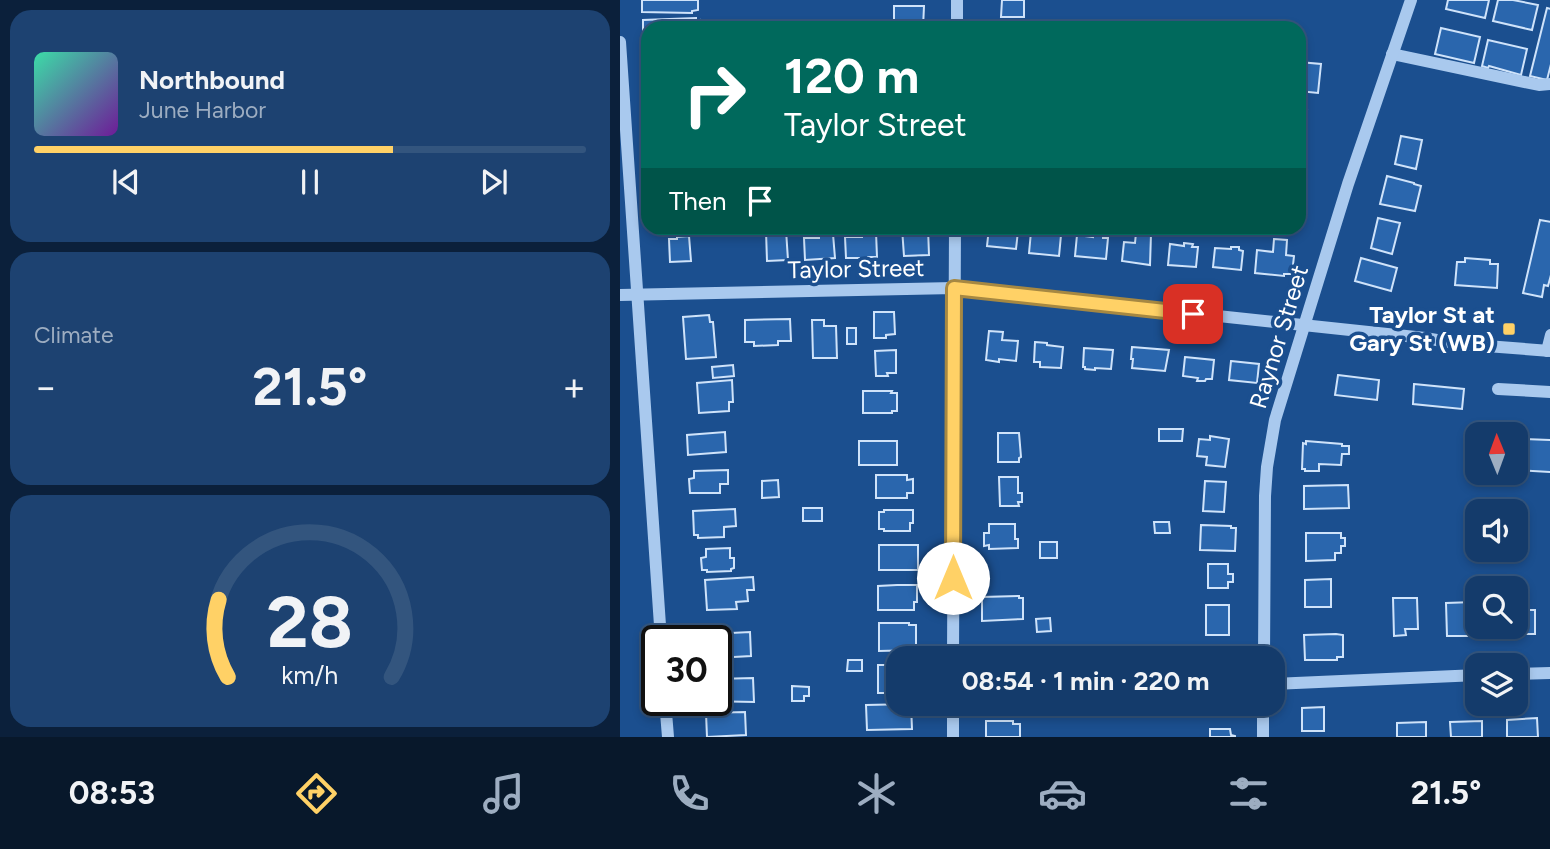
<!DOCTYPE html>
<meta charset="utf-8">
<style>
body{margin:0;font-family:Figtree,sans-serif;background:#1d4271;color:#f1f3f6;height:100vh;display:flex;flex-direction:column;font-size:26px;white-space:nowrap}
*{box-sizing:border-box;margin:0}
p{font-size:23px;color:#9dadc1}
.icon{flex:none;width:38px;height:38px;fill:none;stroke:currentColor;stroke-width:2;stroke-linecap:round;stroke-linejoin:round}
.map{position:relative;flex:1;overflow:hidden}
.drawer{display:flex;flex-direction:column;gap:10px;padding:10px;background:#0b203b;width:620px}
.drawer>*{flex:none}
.top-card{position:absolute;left:21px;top:21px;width:665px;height:214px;border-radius:21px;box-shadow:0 4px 10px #0003,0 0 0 2px #33557e;background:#00695c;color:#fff;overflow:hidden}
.needle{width:46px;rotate:359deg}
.buttons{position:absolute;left:845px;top:422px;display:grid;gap:14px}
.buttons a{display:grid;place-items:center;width:63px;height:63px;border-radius:14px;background:#143b6b;box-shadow:0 4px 10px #0003,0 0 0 2px #33557e;font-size:35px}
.speed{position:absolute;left:21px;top:625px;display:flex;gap:14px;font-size:35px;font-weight:700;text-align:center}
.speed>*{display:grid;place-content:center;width:91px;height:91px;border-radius:50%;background:#143b6b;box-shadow:0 4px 10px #0003,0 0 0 2px #33557e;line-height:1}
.speed .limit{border:4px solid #111;border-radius:10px;background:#fff;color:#111}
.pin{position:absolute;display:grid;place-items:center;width:60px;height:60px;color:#fff;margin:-30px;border-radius:14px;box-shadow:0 4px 10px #0006}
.me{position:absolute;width:77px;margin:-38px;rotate:0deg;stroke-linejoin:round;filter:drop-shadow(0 0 5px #0008)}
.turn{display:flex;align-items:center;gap:24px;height:147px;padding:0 28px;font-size:32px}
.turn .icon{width:91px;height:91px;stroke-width:2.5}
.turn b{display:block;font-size:49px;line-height:60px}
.then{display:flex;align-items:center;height:66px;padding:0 28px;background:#0003;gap:14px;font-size:26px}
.big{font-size:52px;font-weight:700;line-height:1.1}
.drawer .widget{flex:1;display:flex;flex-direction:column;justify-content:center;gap:10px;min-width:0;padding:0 24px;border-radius:21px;background:#1d4271}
.drawer .dial{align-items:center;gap:0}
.dial svg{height:182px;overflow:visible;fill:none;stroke:#33557e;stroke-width:7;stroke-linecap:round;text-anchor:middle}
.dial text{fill:#f1f3f6;stroke:none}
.song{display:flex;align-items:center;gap:21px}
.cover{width:84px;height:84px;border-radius:10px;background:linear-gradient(135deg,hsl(160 70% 55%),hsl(280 70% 35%))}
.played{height:7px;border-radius:4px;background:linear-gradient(90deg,#ffd166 65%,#33557e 65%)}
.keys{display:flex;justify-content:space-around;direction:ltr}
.heat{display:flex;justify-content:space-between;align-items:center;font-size:38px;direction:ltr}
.trip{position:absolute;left:266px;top:646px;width:399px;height:70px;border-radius:21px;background:#143b6b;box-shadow:0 4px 10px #0003,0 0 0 2px #33557e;font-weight:700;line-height:70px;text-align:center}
.dock{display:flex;height:112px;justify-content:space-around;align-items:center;background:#08182b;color:#9dadc1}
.dock .icon{width:49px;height:49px}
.dock .active{color:#ffd166}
.dock b{font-size:32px;color:#f1f3f6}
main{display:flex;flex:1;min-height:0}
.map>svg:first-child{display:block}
.building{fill:#2a66ad;stroke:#cfe3fa;stroke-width:2}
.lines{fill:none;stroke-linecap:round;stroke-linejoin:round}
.minor{stroke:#a9c9ee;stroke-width:12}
.route-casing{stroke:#a68842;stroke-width:18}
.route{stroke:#ffd166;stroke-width:12}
.poi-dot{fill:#ffd166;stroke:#1b4f8f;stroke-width:2.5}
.labels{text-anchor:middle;stroke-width:7;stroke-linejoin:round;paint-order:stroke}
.street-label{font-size:24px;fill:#fff;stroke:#1b4f8f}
.poi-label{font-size:24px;font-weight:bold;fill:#fff;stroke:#1b4f8f;text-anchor:end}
</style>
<main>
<section class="drawer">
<div class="widget">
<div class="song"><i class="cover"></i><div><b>Northbound</b><p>June Harbor</p></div></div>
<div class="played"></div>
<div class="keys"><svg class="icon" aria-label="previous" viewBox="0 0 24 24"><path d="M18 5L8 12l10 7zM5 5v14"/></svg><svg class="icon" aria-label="pause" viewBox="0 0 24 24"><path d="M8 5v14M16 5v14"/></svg><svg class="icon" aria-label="next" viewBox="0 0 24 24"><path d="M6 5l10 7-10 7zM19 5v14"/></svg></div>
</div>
<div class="widget"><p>Climate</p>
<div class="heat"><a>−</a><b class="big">21.5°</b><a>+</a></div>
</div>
<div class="widget dial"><svg viewBox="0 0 100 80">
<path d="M14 69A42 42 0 1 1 86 69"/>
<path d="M14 69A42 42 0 0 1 10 35" stroke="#ffd166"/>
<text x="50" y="56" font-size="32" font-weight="700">28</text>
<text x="50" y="72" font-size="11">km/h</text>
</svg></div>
</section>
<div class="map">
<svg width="931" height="737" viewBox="0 0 931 737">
<rect width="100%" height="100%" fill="#1b4f8f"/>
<g class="building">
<path d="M22,0H78V10L72,11V13L22,12Z"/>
<path d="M382,0H404V17H381Z"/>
<path d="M828,0H869L865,18L826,9Z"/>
<path d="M878,0H893L918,5L912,30L873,21Z"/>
<path d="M274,6H304L303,28H274Z"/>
<path d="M927,8L931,9V64L927,80L910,76Z"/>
<path d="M76,18V21L80,20V28H28V44H23V20Z"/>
<path d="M821,28L860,37L854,63L815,54Z"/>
<path d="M868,40L907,49L901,75L869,66L868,68L862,66Z"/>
<path d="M679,62L701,64L698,93L679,91Z"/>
<path d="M679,109L687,110L684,140L679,139Z"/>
<path d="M781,136L802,140L796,169L775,164Z"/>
<path d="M767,176L794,183V184L801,186L795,211L760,204Z"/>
<path d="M758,218L780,223L772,254L751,248Z"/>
<path d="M920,220L931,222V275L928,286L924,285L922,297L903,293Z"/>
<path d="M282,228H308L309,255L284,256Z"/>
<path d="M369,228L384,229V228H394V230L398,231L396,249L367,246Z"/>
<path d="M166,230L168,260L147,261L146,231Z"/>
<path d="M429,231L436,232V234L441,235L439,256L409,253L411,232L429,234Z"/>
<path d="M242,232H256L257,257H248V262H239V258H226L225,237H242Z"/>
<path d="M516,233L531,234L530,265L502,261L504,242L515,243Z"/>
<path d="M199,234H213L215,258L185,260L184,238H199Z"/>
<path d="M473,234L483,235V238H488L486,259L455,256L457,235L473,237Z"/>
<path d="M69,236L71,261L50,262L49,239H57V237Z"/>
<path d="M654,239L667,240L666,255L674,256L672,274H664V276L635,273L637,250L653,252Z"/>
<path d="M564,243L573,244L572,247H578L576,267L548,265L550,244L564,246Z"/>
<path d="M611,247H619V250L623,251L621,270L593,267L595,248L611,249Z"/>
<path d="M741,258L777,268L771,291L735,281Z"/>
<path d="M845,258L870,260V264H878L877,288L835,285L837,262H845Z"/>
<path d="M254,312H274L275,334L266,335V338H254Z"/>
<path d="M89,315L90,322H93L96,357L66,359L63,317Z"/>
<path d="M170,319L171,341H158V345L134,346V342H125V320Z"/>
<path d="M192,320H204V326H216L217,358H193Z"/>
<rect x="227" y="328" width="9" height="16"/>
<path d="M369,331L383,332L382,340L398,341L396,361L379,359V362L366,360Z"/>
<path d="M415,342L427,343V345L443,347L441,368L420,367V362H414Z"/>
<path d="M512,347L549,350L545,371L512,368L513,359H511Z"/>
<path d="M464,348L493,350L491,369L475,368V370L465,369V367H463Z"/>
<path d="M276,350V373H267L268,376H256L255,351Z"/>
<path d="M565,357L594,360L592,379H586L585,381H577L578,378L563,376Z"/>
<path d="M611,361L639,364L637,383L609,380Z"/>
<path d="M113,365L114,376L93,378L92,367Z"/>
<path d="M718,375L759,380L757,400L715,395Z"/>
<path d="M112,380L113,402H109V411L79,413L77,383Z"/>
<path d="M794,384L844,389L842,409L793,404Z"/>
<path d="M243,391H272L271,393H277V411H272V413H243Z"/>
<path d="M539,429H563L562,441H539Z"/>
<path d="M105,432L106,452L68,455L67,435Z"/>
<path d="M378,433H399L401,457L399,458V462H378Z"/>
<path d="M590,436L609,439L605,467L586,465L587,457L577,456L579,439L590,440Z"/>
<path d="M904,439L931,440V472L896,470V454H903Z"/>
<rect x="239" y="441" width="38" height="24"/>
<path d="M686,441L722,444V446H729V454H722L721,465L699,464V471H685V469H682L683,443L686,444Z"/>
<path d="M108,470V484H100V493H70L69,479L74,478V471Z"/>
<path d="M256,475H287V480L293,479V493H287V498H256Z"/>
<path d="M379,477H398V493H402V502H398L399,506H380Z"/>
<path d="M158,480L159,497L142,498V481Z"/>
<path d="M585,481L606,482L604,512L583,511Z"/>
<path d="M728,485L729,508L684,509V486Z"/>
<rect x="183" y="508" width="19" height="13"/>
<path d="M115,509L116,526L104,527V537L78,538V535H74L73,511Z"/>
<path d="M264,510H293V523H290V531H264V529H259V512H264Z"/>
<path d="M534,522H549L550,533H535Z"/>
<path d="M369,524H395V539H398V548L369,549V545L364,546V533H369Z"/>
<path d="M581,525L611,526V528H616L615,551L580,550Z"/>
<path d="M686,533H721V538H725V546H721V553H715V560L686,561Z"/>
<rect x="420" y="542" width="17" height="16"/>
<rect x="259" y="545" width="39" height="25"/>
<path d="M110,548V558H114V568L111,569V571L87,572V570H82L81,558L86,557V549Z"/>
<path d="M588,564H608V574H613V582H608V588H588Z"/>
<path d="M133,577L134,590H127L128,601L116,602L117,609L87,610L85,580Z"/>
<path d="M711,579V607H685V580Z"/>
<path d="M277,585H297V602H294V610H258V586Z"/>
<path d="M399,596V598H403V619L362,621V597Z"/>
<path d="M773,598H797L798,629H785L786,635L774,636Z"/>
<path d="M854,602L855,636H827L826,603Z"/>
<rect x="586" y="605" width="23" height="30"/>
<path d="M896,610H915V634H887V626H896Z"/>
<path d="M430,618L431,631L417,632L416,619Z"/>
<path d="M259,623H289V625H296V650L259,651Z"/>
<path d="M130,632L131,656L96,658V640H91V634Z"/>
<path d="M716,634L723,635V657H717V660H685L684,635Z"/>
<path d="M399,645V646H403L404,658H363V647Z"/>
<rect x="586" y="649" width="23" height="9"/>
<path d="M228,660H242V671H227Z"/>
<rect x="258" y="665" width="20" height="28"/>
<path d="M133,678L134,702L85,701L96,700V679Z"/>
<path d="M172,686L189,687V696H184V701H172Z"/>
<path d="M291,704L292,729L247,730L246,705Z"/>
<path d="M587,704H614V705H609V712H587Z"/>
<path d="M704,707V731H682V708Z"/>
<path d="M125,712L126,735L87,737L86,713Z"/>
<path d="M917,718L918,737H887V720Z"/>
<path d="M366,721H393V724H400V737H366Z"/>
<path d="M862,721V737H831L830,722Z"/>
<path d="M806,722V737H777V723Z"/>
<path d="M590,729H610L611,735L615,736V737H590Z"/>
</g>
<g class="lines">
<g class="minor">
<path d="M337,28V0"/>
<path d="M0,42L41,640"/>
<path d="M772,54L919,85L931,84"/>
<path d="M0,295L334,288L805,338L840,344L931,351"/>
<path d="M927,351L931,335"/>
<path d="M878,389L931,392"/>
<path d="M333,658L335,228"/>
<path d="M644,658L645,496L647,467L655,420L728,184L791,0"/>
<path d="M896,674L931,673"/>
<path d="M653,684L858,675"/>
<path d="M45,700L48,737"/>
<path d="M333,706L369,704"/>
<path d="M333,737V704"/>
<path d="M643,737V704"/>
</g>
</g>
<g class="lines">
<defs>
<path id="route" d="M333,578L334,288L573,314"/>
</defs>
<use href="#route" class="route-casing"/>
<use href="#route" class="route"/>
</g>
<rect class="poi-dot" x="882" y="322" width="14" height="14" rx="3.5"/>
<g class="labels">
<g class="street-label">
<text transform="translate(236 269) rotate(-1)" y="8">Taylor Street</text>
<text transform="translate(659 337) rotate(-73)" y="8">Raynor Street</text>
</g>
<g class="poi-label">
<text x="875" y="323">Taylor St at<tspan x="875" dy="28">Gary St (WB)</tspan></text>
</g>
</g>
</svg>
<div class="buttons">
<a><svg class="needle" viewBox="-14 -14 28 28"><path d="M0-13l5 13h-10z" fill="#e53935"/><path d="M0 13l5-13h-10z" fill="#9dadc1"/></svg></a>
<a><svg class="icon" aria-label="sound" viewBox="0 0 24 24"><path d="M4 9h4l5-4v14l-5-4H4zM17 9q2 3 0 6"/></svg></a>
<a><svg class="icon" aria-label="search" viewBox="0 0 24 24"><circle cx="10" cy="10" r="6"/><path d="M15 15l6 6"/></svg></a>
<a><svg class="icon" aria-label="layers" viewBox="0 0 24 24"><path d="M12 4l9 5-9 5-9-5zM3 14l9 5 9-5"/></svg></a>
</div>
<div class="speed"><div class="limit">30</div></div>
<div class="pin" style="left:573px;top:314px;background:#d93025"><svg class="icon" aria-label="arrive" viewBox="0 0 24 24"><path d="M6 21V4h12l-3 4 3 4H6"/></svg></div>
<svg class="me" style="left:333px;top:578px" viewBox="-20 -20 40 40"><circle r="19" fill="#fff"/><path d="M0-13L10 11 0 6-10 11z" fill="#ffd166"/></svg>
<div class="trip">08:54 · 1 min · 220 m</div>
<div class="top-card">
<div class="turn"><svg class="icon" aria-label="right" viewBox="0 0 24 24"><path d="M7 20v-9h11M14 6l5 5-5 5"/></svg><div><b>120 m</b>Taylor Street</div></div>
<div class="then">Then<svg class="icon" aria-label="arrive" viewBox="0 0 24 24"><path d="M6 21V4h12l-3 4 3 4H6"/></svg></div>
</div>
</div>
</main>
<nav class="dock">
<b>08:53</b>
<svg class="icon active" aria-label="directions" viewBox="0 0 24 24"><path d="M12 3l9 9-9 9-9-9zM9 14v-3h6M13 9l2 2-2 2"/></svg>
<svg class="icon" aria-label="music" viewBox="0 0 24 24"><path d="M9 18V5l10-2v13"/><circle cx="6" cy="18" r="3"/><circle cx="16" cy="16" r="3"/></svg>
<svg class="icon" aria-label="phone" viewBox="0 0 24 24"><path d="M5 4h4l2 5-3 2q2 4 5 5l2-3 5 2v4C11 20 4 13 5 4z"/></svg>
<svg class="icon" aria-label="climate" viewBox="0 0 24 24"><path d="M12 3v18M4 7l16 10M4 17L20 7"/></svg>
<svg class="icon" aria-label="car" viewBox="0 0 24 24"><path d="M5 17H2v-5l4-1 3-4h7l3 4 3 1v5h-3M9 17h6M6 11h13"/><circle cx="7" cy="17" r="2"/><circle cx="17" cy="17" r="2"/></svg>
<svg class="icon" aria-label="filters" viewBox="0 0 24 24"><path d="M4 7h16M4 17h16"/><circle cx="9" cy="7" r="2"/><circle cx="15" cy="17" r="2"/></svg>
<b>21.5°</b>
</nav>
